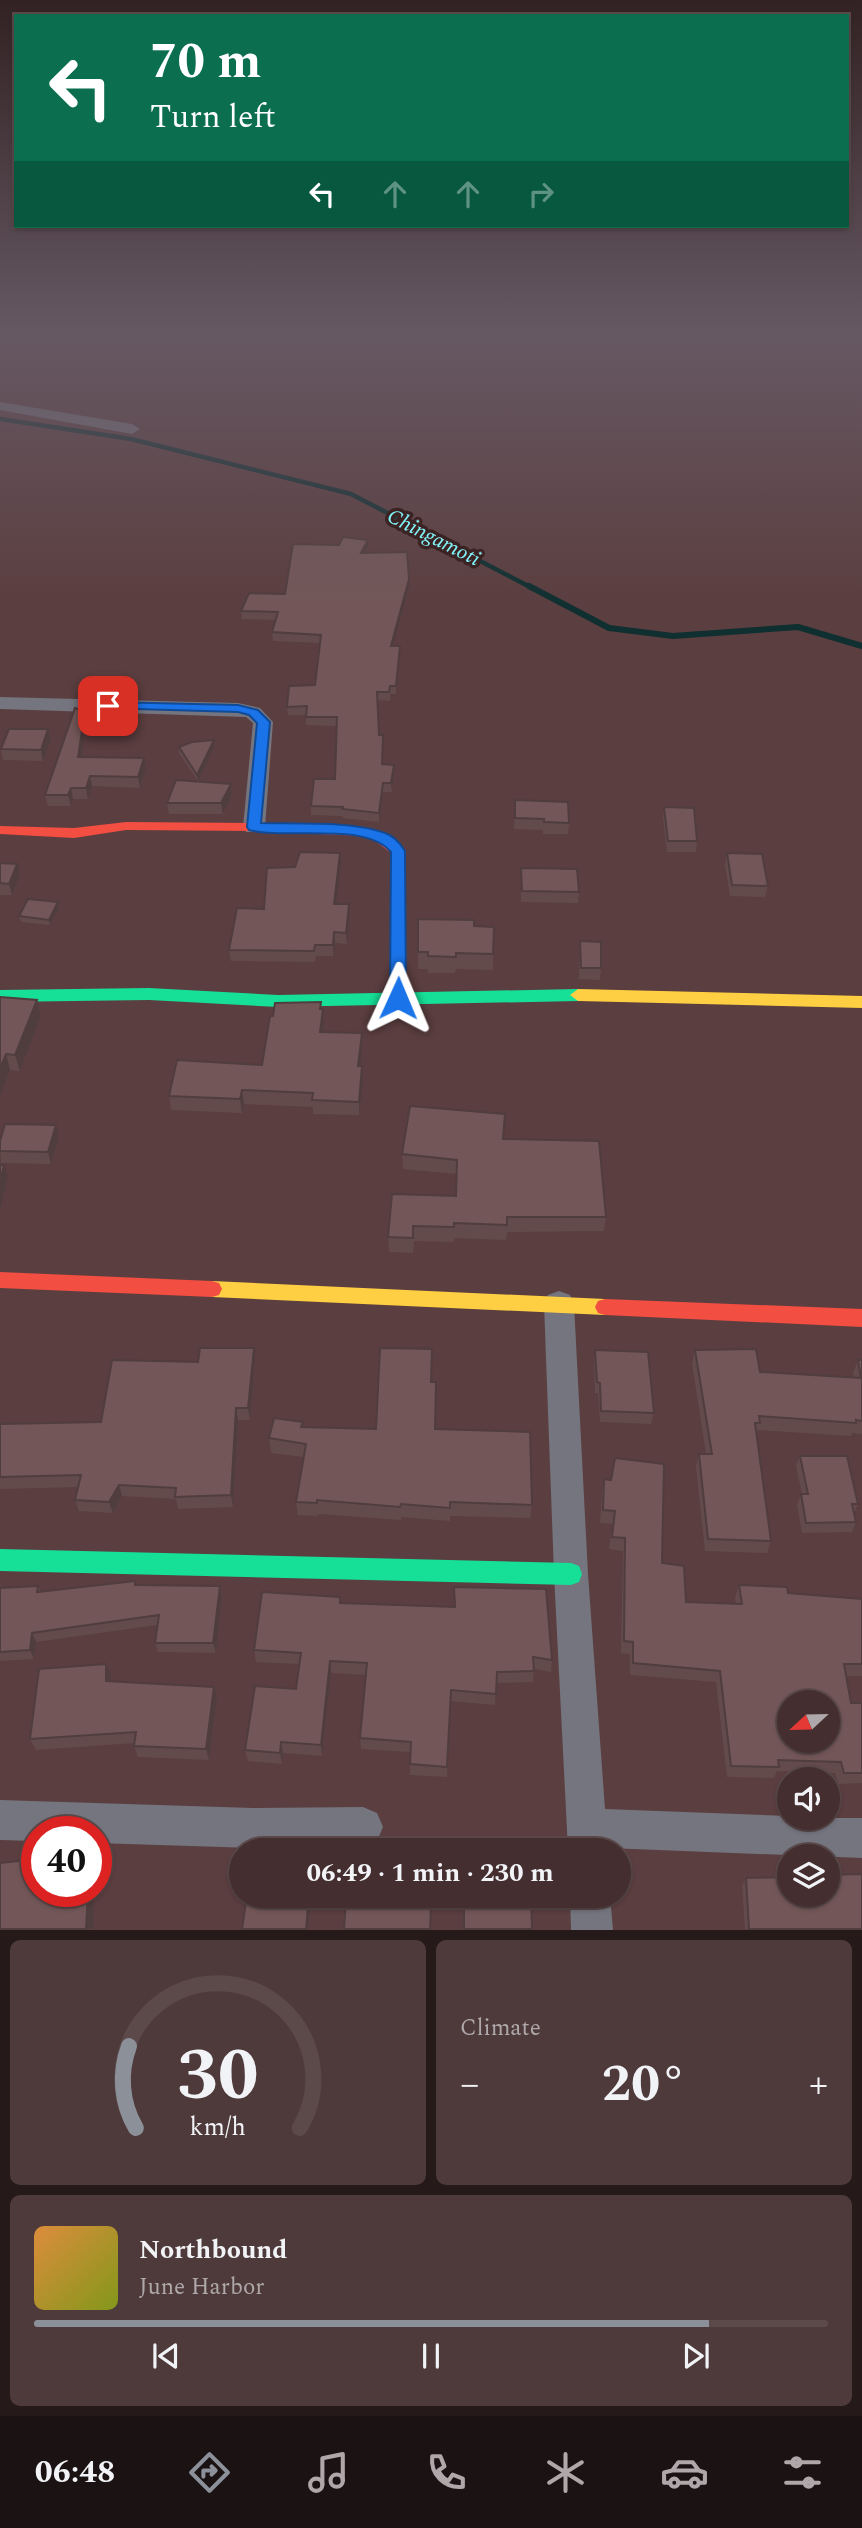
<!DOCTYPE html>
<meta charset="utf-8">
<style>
body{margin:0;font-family:Spectral,serif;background:#4e3a3b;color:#f1f3f6;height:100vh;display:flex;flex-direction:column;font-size:26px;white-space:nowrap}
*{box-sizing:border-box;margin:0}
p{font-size:23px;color:#afa8aa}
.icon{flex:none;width:38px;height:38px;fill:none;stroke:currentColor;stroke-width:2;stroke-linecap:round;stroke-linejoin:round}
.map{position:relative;height:1930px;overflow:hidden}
.details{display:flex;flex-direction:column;gap:10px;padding:10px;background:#25191a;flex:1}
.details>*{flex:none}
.banner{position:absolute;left:14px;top:14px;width:835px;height:214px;border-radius:0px;box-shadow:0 2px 5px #0004,0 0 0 2px #5c4a4b;background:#0b6e4f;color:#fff;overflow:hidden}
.needle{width:46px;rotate:248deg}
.buttons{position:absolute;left:777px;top:1690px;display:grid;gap:14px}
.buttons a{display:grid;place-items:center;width:63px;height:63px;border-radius:50%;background:#442e2f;box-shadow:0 2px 5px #0004,0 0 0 2px #5c4a4b;font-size:35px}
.speed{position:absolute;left:21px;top:1816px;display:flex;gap:14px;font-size:35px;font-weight:700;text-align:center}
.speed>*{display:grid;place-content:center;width:91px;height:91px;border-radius:50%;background:#442e2f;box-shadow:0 2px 5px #0004,0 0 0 2px #5c4a4b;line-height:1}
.speed .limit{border:10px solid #d22;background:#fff;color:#111}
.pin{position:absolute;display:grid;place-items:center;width:60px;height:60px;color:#fff;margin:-30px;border-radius:14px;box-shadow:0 4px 10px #0006}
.me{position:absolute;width:77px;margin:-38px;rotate:1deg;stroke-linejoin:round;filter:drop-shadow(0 0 5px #0008)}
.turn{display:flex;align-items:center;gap:24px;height:147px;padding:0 21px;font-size:32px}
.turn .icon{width:91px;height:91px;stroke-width:2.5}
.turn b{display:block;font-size:49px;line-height:60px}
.lanes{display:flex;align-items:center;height:66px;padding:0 21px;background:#0003;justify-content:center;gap:35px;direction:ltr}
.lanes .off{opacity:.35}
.big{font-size:52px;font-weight:700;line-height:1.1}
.details .card{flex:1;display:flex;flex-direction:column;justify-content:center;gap:10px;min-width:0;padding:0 24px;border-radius:10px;background:#4e3a3b}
.details .dial{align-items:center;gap:0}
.dial svg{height:182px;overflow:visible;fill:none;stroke:#5c4a4b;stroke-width:7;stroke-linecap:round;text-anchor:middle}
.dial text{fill:#f1f3f6;stroke:none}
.song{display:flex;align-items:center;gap:21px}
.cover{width:84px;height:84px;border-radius:10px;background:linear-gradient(135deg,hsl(30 70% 55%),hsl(70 70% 35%))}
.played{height:7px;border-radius:4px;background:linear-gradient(90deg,#8c9099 85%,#5c4a4b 85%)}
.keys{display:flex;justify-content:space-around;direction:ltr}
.heat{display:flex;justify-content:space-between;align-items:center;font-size:38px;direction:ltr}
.details .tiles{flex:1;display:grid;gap:10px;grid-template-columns:1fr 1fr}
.card:last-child{grid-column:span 2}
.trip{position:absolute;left:229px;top:1838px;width:402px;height:70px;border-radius:35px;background:#442e2f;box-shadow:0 2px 5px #0004,0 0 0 2px #5c4a4b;font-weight:700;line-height:70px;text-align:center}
.dock{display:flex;height:112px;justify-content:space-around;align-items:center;background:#1b1213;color:#afa8aa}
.dock .icon{width:49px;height:49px}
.dock .current{color:#8c9099}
.dock b{font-size:32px;color:#f1f3f6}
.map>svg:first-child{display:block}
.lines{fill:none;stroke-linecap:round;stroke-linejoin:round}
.stream-far1{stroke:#0f2f30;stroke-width:4.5}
.stream{stroke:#0f2f30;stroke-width:6}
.street{fill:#74757e;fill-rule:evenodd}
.fast{fill:#16e098;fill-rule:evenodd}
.slow{fill:#ffcf43;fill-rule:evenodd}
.jam{fill:#f24e42;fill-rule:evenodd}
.wall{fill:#634b4c}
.shaded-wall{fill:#503d3e}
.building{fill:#735758;stroke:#503d3e;stroke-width:2;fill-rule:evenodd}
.route{fill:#1a73e8;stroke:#114b97;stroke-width:2}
.labels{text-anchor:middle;stroke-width:7;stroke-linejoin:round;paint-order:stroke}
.far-water-label{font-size:21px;font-style:italic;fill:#82f5fa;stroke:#3c2323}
</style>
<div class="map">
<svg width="862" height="1930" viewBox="0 0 862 1930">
<rect width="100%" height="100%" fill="#5b3e3f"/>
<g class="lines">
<path class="stream-far1" d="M0,419L131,439L351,494L532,588"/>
<path class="stream" d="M529,586L609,628L673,636L798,627L862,646"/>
<g class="street">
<path d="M0,402L132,424L140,429L132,434L0,410Z"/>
<path d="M0,697L238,703L260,708L273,722L265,827L262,832H246L243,827L253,723L246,717L0,709Z"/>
<path d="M559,1291L570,1295L574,1304L588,1574L605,1809L789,1816V1818H862V1858L608,1848L568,1850L554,1574L544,1304L548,1295Z"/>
<path d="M0,1800L253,1808L363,1807L377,1813L383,1827L377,1841L363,1847L253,1848L96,1843V1832H37V1841L0,1840Z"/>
<path d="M570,1895H610L613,1930H571Z"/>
</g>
<g class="fast">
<path d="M149,988L278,995L578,989L586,995L578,1001L278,1007L149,1000L0,1002V990Z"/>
<path d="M0,1549L571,1563L579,1566L582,1574L579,1582L571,1585L0,1571Z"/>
</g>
<g class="slow">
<path d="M397,845L404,850L406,998L398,1004L390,998V850Z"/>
<path d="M578,989L862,996V1008L578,1001L570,995Z"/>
<path d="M212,1281L605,1299L612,1301L615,1307L612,1313L605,1315L212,1297L205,1295L202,1289L205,1283Z"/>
</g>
<g class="jam">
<path d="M126,822L254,823L363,828L386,833L404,850L397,855C384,851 379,840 363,836L254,831L126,830L74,838L0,834V826L74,828Z"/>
<path d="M0,1272L212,1281L219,1283L222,1289L219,1295L212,1297L0,1288Z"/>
<path d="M605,1299L862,1309V1327L605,1315L598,1313L595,1307L598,1301Z"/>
</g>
</g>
<g class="wall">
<path d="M368,548L366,553L409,587L393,646H400L396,694H390V701L377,700L379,735L383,764L394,765V774L392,792H383L379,822L343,818L342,816L311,815V806L335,779L337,726L306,725V715H288L287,707L315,685L320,643L273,641L272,632L276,620L242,619L241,611L285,594Z"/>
<path d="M85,711L87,721L81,757L144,758L146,768L140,788L92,786L88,799H73L71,806H48L45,795Z"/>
<path d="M48,729L51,740L43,761L3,760L1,749Z"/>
<path d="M214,740L215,746L198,781L179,753V747Z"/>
<path d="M231,784L232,795L223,814H169L167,803Z"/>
<path d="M515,800L569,823L568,834H543V830L514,829Z"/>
<path d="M664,807L697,841L696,852H667L663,818Z"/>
<path d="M727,853L768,886L765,897L730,896L725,865Z"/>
<path d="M0,863L20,875L12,895H0Z"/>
<path d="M341,864L336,904H349L350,915L347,944L335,943L333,956H316L315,962L231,961L229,950L264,909L295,867Z"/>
<path d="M521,868L579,892L578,903L521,902Z"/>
<path d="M58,902L59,908L50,925L21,922L19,916Z"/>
<path d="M418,919L474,926L494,927L493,970L456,969L455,973H428V969H418Z"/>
<path d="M580,941L601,968L600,980L579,979Z"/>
<path d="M0,997L37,1000L41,1016L20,1071L10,1070L0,1097Z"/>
<path d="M321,1002V1009H323L324,1023L323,1032L362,1033V1047L360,1066H362L363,1080L359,1115L313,1114V1107L244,1104L242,1113L171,1110L169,1096L262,1065L273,1016Z"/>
<path d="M56,1125L59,1136L51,1164L1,1163L0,1141Z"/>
<path d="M504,1139L606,1217L604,1231L507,1232L506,1240L454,1238V1242L414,1241L413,1253L389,1252L388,1237L456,1196L457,1174L403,1169L402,1154Z"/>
<path d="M595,1350L654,1413L651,1424L600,1422L598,1393H595L594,1361Z"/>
<path d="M695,1350L760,1372L854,1378L853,1373L858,1360H862V1434L852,1433L851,1436L758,1430L756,1436L771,1541L767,1553L705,1551L696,1467L699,1454H706L692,1363Z"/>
<path d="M255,1360L250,1420H238L233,1507L178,1509L176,1499L122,1496L113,1513L79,1511L75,1500L79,1487L0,1489V1424L101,1422L198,1362Z"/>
<path d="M432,1382L435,1429L532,1505L530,1518L450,1516V1521L401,1517V1520L319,1514L318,1516L298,1515L296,1502L304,1457L271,1453L269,1438L303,1427L376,1429Z"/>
<path d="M800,1456L858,1504L854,1513L856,1522L852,1532L802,1533L797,1505L801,1494H802L796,1466Z"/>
<path d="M604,1479L662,1563L686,1602L736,1604L735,1598L739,1585L788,1593L862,1599V1676H846L851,1703H862V1783L838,1784L835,1773L777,1771L774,1778L727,1777L716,1682L630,1675V1654L621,1653L623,1551L609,1549L613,1524L600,1523L602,1492Z"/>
<path d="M137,1585L220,1586L222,1596L216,1653L158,1652L155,1643L157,1625L36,1642L34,1659L0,1661V1588L38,1586L41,1592Z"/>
<path d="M454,1587L552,1660L551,1672L534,1669L533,1682L496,1683L495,1705L450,1701L447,1777L410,1775V1752L361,1749L360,1738L366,1675L331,1673L322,1756L283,1753L282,1764L248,1761L245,1750L296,1689L300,1664L256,1662L254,1650L341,1603L454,1607Z"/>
<path d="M111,1676V1682L217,1698L209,1760L138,1757L134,1746V1743L36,1750L30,1739Z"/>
<path d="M746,1878L862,1929H745L742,1886Z"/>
<path d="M464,1895H538L537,1900Z"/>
</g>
<g class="shaded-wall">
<path d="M368,540V548L361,561V553Z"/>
<path d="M409,579V587L391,654V646Z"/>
<path d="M400,646V654L396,694V686Z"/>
<path d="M85,711L87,721L80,767L78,757Z"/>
<path d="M48,729L51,740L43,761L41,750Z"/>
<path d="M214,740L215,746L198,781L197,775Z"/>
<path d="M144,758L146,768L140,788L138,777Z"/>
<path d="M394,765V774L392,792L391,783Z"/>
<path d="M90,776L92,786L88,799L86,788Z"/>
<path d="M383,783V792L379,822V813Z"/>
<path d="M231,784L232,795L223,814L221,803Z"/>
<path d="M71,788L73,799L71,806L68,795Z"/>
<path d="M340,853L341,864L335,915L334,904Z"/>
<path d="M17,864L20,875L12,895L9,884Z"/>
<path d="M58,902L59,908L50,925L49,920Z"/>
<path d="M349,904L350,915L347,944L346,933Z"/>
<path d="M334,932L335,943L333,956V945Z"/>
<path d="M37,1000L41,1016L20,1071L15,1055Z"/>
<path d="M323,1009L324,1023L321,1045L320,1032Z"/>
<path d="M362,1033V1047L359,1080L358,1066Z"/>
<path d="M6,1054L10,1070L0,1097V1069Z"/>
<path d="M362,1066L363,1080L359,1115V1102Z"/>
<path d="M242,1090L244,1104L242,1113L240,1099Z"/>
<path d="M56,1125L59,1136L51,1164L48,1152Z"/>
<path d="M4,1165L8,1176L0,1209V1182Z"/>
<path d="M254,1348L255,1360L250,1420L248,1408Z"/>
<path d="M236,1408L238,1420L233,1507L231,1495Z"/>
<path d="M119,1485L122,1496L113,1513L109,1502Z"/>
<path d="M220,1586L222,1596L216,1653L213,1643Z"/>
<path d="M32,1633L36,1642L34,1659L30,1650Z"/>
<path d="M330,1661L331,1673L322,1756L321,1745Z"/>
<path d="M106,1664L111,1676L110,1693L106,1681Z"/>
<path d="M214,1687L217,1698L209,1760L206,1749Z"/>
<path d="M281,1742L283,1753L282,1764L280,1753Z"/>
<path d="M88,1892H94L93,1929H86Z"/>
<path d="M309,1895H311L308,1929H306Z"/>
</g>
<g class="building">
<path d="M343,537L368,540L361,553L407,552L409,579L391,646H400L396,686H390L389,692H377L379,735H383L382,764L394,765L391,783H383L379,813L342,809L343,807L311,806L314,779H335L337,717H306L307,706L287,707L289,686L315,685L321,635L272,632L278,612L241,611L249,593L285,594L293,544L339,545Z"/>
<path d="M75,708L85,711L78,757L144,758L138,777L90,776L86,788H71L68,795H45Z"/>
<path d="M9,729H48L41,750L1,749Z"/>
<path d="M214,740L197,775L179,747L192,742Z"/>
<path d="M176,780L231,784L221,803H167Z"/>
<path d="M515,800L568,802L569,823L544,822V819L515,818Z"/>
<path d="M664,807L694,808L697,841H668Z"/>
<path d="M300,852L340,853L334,904H349L346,933L334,932L333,945H315L314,951L229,950L237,908L264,909L267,868L295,867Z"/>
<path d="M727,853L762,854L768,886L732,885Z"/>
<path d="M0,863L17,864L9,884L0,883Z"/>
<path d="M521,868L577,869L579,892L522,891Z"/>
<path d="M28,899L58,902L49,920L19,916Z"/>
<path d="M418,919L474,920V926L494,927L493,954L456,953V957L428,956V952H418Z"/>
<path d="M580,941L601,942V968H581Z"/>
<path d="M0,997L37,1000L15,1055L6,1054L0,1069Z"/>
<path d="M321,1002L320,1009H323L320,1032L362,1033L358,1066H362L359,1102L312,1100L313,1093L242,1090L240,1099L169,1096L177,1060L262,1065L270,1016H273L275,1003Z"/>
<path d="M410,1106L505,1114L503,1139L599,1141L606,1217H507V1225L454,1223V1227L413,1226V1238L388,1237L392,1194L456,1196L457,1160L402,1154Z"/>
<path d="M5,1124L56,1125L48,1152L0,1151V1141Z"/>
<path d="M0,1165H4L0,1182Z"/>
<path d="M200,1348H254L248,1408H236L231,1495L175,1497L176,1488L119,1485L109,1502L75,1500L81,1475L0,1477V1424L101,1422L112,1360L198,1362Z"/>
<path d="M380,1348L432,1349L431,1382H436L435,1429L530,1432L532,1505L450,1502V1508L401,1504L400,1507L317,1500V1503L296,1502L306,1444L269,1438L274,1418L303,1422L301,1427L376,1429Z"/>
<path d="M756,1349L760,1372L861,1378L858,1360H862V1421L856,1420V1423L759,1416L760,1423H755L771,1541L708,1539L699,1454H712L695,1350Z"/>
<path d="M595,1350L648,1352L654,1413L601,1411L600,1383L597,1382Z"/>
<path d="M800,1456H847L858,1504H852L856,1522L806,1523L801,1494H808Z"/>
<path d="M615,1458L664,1464L662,1563L684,1566L686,1602L742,1604L739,1585L787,1587L788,1593L862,1599V1664H844L851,1703H862V1773H844L841,1762L778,1760L779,1767L731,1766L720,1671L633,1663V1642L624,1641L625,1538L612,1537L615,1511L603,1510L604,1479L611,1480ZM789,1703H828V1741H789Z"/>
<path d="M135,1581V1585L220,1586L213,1643H155L159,1615L32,1633L30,1650L0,1652V1588L38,1586L37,1592Z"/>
<path d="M454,1587L546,1589L552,1660L533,1657L534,1671L497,1672L496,1694L451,1690L447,1767L410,1764L411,1742L360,1738L367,1663L330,1661L321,1745L281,1742L280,1753L245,1750L255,1686L296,1689L301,1653L254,1650L262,1592L340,1597V1603L455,1607Z"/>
<path d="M106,1664V1681L214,1687L206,1749L134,1746L136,1732L30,1739L39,1669Z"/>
<path d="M37,1859V1892H88L86,1929H0V1863Z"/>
<path d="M862,1874V1929H749L746,1878L789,1877V1895H828V1875Z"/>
<path d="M247,1895H309L306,1929H242Z"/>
<path d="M464,1895H531L532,1929H464Z"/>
<path d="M346,1900L431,1904L430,1929H344Z"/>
</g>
<linearGradient id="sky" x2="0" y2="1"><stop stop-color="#322223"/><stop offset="0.55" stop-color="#665863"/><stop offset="1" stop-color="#665863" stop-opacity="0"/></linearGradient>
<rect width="862" height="606" fill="url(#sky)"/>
<path class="route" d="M108,702L238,705L258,710L270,722L261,823C296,824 354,821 385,833C394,836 400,843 405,851L406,998L404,1002H392L390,998L391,852C364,821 287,840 249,830L247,827L257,723L249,715L238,712L103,708L101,706Z"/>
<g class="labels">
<g class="far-water-label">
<text transform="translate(434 537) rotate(27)" y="7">Chingamoti</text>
</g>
</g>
</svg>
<div class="buttons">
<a><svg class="needle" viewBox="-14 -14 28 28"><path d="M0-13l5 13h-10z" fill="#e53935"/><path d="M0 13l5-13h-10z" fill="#afa8aa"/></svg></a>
<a><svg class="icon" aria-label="sound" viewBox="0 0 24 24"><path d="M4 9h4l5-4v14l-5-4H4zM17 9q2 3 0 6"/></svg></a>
<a><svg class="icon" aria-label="layers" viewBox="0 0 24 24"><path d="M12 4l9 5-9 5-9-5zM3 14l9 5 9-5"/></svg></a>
</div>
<div class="speed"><div class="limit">40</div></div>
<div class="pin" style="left:108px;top:706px;background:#d93025"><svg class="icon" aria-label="arrive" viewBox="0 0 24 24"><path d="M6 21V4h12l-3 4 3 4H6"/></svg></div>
<svg class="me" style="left:398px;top:998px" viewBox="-20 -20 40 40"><path d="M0-17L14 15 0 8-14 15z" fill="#1a73e8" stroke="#fff" stroke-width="4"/></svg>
<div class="trip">06:49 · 1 min · 230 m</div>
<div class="banner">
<div class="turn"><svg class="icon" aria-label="left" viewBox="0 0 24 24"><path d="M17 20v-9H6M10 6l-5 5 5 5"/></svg><div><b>70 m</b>Turn left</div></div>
<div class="lanes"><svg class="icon" aria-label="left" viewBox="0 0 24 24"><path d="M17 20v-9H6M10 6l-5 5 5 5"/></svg><svg class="icon off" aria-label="ahead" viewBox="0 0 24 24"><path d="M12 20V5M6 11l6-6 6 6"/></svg><svg class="icon off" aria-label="ahead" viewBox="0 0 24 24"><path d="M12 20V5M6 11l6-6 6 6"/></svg><svg class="icon off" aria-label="right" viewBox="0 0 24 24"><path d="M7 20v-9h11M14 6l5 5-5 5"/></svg></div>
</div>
</div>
<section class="details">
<div class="tiles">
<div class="card dial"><svg viewBox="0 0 100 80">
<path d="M14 69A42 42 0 1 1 86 69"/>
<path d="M14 69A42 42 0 0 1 11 33" stroke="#8c9099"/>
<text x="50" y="56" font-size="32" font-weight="700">30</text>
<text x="50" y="72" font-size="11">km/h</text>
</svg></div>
<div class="card"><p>Climate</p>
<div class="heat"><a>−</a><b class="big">20°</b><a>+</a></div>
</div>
<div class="card">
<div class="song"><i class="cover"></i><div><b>Northbound</b><p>June Harbor</p></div></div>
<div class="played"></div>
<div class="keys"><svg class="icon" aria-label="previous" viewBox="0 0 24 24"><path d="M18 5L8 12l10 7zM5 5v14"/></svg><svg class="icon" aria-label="pause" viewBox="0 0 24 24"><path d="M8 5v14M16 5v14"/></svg><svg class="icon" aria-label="next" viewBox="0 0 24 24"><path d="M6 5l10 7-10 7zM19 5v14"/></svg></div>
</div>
</div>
</section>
<nav class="dock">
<b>06:48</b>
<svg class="icon current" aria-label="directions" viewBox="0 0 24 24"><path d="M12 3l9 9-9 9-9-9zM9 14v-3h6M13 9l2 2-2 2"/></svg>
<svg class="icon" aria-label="music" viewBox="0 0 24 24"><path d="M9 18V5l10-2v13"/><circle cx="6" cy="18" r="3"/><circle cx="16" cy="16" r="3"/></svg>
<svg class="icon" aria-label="phone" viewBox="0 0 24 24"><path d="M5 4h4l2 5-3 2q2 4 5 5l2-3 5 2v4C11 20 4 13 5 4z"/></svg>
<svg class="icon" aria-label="climate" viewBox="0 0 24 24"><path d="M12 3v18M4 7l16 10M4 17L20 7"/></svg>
<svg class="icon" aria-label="car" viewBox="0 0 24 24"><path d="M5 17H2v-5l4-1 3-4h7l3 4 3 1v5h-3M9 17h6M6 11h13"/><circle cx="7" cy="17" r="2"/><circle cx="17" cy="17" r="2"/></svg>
<svg class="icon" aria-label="filters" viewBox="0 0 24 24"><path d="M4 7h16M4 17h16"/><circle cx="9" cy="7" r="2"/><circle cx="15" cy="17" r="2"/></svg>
</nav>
